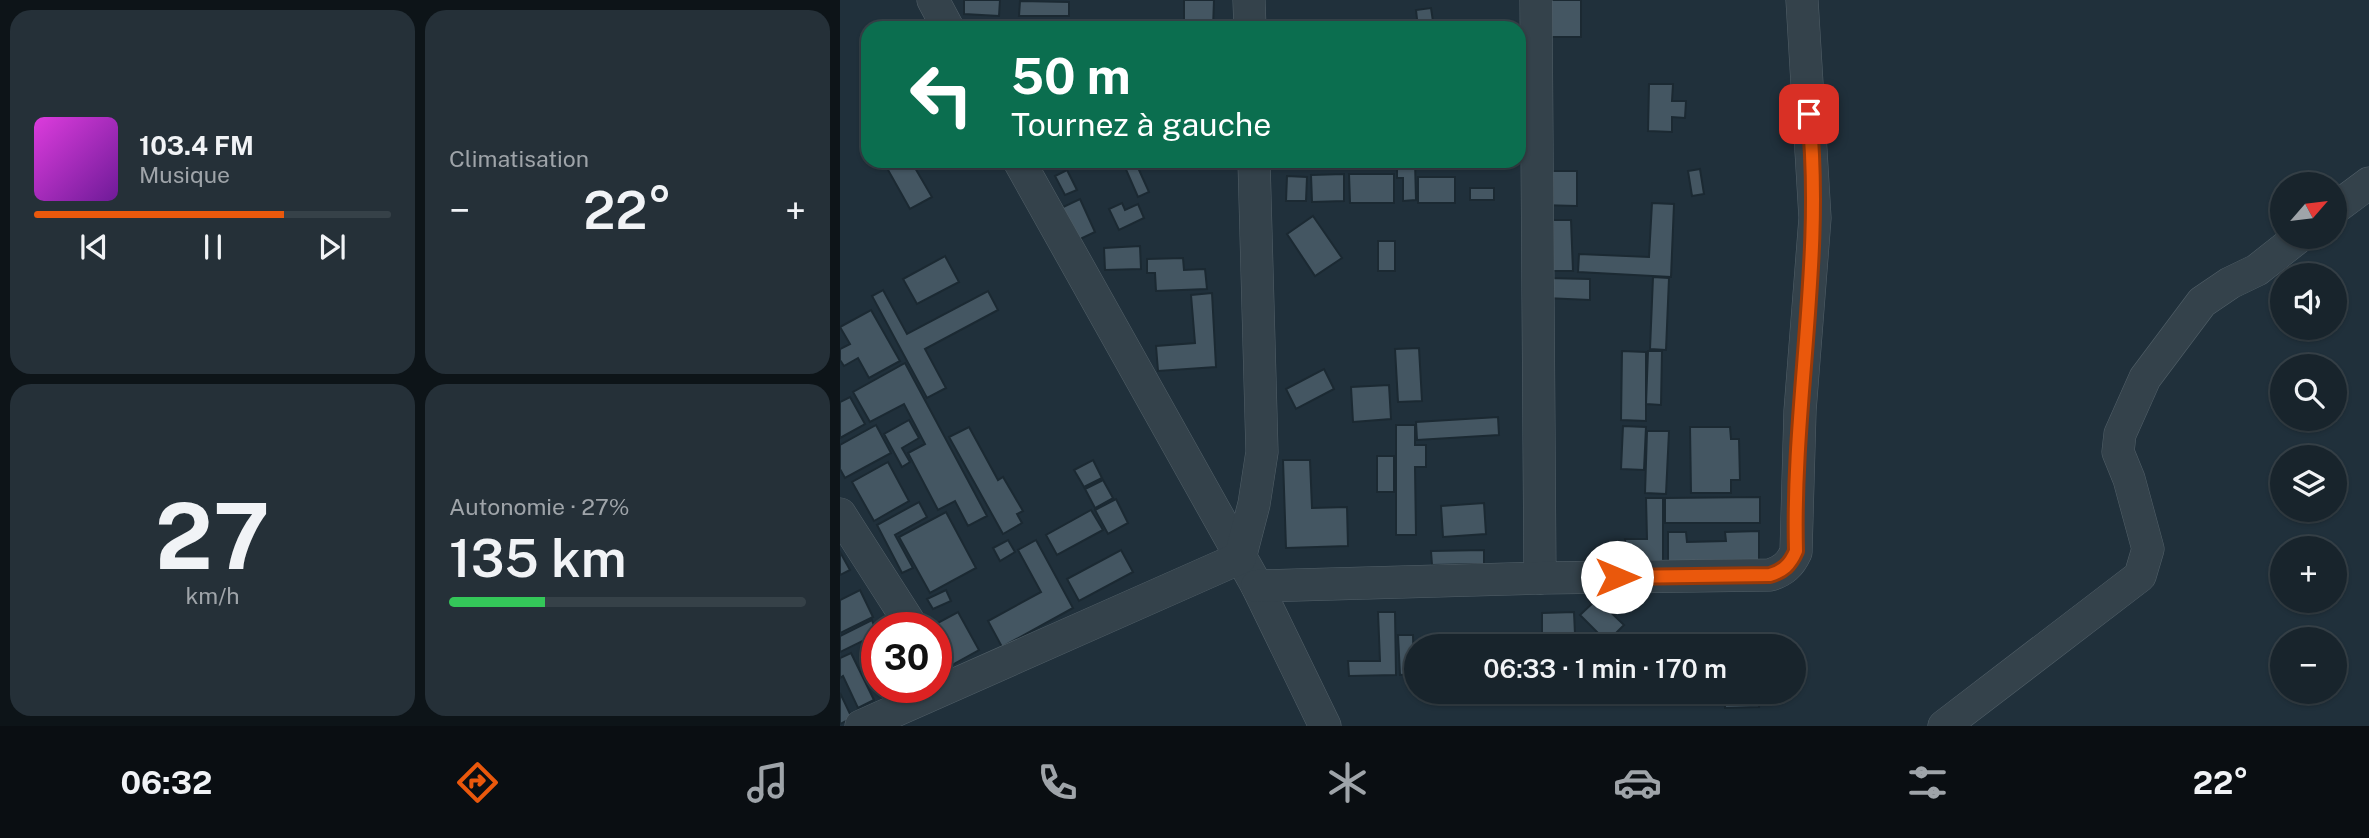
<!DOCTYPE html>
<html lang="fr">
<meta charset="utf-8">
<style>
body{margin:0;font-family:"Public Sans",sans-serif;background:#253038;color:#f1f3f6;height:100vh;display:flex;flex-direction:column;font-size:26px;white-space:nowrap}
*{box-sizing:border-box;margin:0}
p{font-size:23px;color:#9fa4a9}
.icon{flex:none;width:38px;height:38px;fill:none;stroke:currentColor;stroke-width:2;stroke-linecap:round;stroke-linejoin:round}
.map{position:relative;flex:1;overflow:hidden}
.drawer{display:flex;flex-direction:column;gap:10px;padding:10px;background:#0d1418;width:840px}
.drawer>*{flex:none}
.hud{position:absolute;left:21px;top:21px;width:665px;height:147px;border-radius:21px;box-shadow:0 2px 5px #0004,0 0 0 2px #364148;background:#0b6e4f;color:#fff;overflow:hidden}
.needle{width:46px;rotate:62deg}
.tools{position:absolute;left:1430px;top:172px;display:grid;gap:14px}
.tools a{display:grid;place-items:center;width:77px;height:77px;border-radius:50%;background:#18242c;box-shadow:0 2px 5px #0004,0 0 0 2px #364148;font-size:35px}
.speed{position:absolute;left:21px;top:612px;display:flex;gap:14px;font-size:35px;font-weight:700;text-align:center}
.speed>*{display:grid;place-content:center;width:91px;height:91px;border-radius:50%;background:#18242c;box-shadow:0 2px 5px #0004,0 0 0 2px #364148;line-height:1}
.speed .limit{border:10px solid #d22;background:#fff;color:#111}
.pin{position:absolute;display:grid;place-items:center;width:60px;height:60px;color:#fff;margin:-30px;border-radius:14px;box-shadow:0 4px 10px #0006}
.me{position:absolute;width:77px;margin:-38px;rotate:90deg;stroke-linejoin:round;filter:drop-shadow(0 0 5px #0008)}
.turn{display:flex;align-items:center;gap:24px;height:147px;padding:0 35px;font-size:32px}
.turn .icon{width:91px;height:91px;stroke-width:2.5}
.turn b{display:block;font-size:49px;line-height:60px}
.big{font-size:52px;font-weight:600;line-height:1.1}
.drawer .tile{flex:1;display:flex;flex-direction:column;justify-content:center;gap:10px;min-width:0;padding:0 24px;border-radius:21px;background:#253038}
.drawer .dial{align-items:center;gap:0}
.dial b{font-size:91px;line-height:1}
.song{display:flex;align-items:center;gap:21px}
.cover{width:84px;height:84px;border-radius:10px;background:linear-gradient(135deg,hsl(300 70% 55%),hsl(280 70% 35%))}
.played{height:7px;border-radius:4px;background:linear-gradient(90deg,#ea580c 70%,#364148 70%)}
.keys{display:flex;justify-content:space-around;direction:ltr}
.heat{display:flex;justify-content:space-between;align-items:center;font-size:38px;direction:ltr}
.charge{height:10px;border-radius:5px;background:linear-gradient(90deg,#34c759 27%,#364148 0)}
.drawer .tiles{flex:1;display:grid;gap:10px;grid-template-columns:repeat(2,1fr)}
.trip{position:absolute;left:564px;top:634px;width:402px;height:70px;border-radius:35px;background:#18242c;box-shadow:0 2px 5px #0004,0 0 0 2px #364148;font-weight:600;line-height:70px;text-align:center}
.tabs{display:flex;height:112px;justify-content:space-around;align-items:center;background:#0a0e12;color:#9fa4a9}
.tabs .icon{width:49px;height:49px}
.tabs .active{color:#ea580c}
.tabs b{font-size:32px;color:#f1f3f6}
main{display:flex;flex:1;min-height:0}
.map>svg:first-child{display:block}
.building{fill:#445662;stroke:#1b2932;stroke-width:2}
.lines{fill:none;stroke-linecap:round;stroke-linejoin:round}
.minor-casing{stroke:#526069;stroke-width:33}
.minor{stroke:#34424b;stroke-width:32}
.route-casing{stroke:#983908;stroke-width:18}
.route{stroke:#ea580c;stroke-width:12}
</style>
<main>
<section class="drawer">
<div class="tiles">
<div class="tile">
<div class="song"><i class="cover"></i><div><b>103.4 FM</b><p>Musique</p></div></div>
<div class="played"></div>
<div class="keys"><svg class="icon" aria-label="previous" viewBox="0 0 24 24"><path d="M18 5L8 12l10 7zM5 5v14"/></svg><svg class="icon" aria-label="pause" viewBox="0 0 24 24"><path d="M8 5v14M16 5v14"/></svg><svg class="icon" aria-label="next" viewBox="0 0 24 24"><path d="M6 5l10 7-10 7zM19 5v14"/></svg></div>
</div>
<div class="tile"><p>Climatisation</p>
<div class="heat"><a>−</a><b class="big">22°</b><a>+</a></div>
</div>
<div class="tile dial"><b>27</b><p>km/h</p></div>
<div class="tile"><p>Autonomie · 27%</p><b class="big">135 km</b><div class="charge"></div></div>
</div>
</section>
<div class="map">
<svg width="1529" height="726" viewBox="0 0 1529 726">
<rect width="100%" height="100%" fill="#20303b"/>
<g class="building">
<path d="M124,0H160L159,16L124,14Z"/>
<path d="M344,0H374L373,28H344Z"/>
<rect x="704" y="0" width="37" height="37"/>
<path d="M180,1L229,2V16H179Z"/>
<path d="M591,8L594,28H578L576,10Z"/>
<rect x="262" y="21" width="36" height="7"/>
<path d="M212,23V28H163L162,24Z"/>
<path d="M809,84H833L832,101H846L845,118L832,117V132L808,131Z"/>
<path d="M43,161H71L92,197L70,209Z"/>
<path d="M295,161L309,192L298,197L284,165Z"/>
<path d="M469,161H554V163H528V168H469Z"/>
<path d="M557,161H575L576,200L563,201V178H557Z"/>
<path d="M860,169L864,194L852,196L848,171Z"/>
<path d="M227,170L237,190L225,195L215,176Z"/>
<path d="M706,171H737V206L699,205Z"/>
<path d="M504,174V201L472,202L471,175Z"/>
<path d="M509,174H554V203H510Z"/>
<path d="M447,176L467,177L466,201H446Z"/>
<rect x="578" y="177" width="37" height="26"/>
<rect x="630" y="188" width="24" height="12"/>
<path d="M240,199L255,232L236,241L221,208Z"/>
<path d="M282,203L285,210L298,204L304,218L279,230L269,209Z"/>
<path d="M812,203L834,204L831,277L738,272L739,254L809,257Z"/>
<path d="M473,216L502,258L475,276L447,234Z"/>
<path d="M704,220H731L733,271H706Z"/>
<rect x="538" y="241" width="17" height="30"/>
<path d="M300,246L301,269L265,270L264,248Z"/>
<path d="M105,256L119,282L77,304L63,279Z"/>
<path d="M343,258L344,270L365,269L367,289L316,291L315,273H307V259Z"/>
<path d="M813,277L829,278L826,350L810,349Z"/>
<path d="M706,278L750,279V300L705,298Z"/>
<path d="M43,290L67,334L148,291L158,310L85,349L106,388L87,398L32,296Z"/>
<path d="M372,293L376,367L318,371L316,346L355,343L351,295Z"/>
<path d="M31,310L60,361L29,378L18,358L4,366L0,360V349L10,344L0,327Z"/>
<path d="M579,348L582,401L558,402L555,349Z"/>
<path d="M782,351L806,352V421L781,420Z"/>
<path d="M808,351H822L821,405L806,404Z"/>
<path d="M65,363L147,516L128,526L115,501L98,510L68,453L85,444L64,404L30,422L13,392Z"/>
<path d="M484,369L494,389L456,409L446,389Z"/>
<path d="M549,385L551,419L513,422L511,387Z"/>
<path d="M10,397L25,424L0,438V402Z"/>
<path d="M658,417L659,435L577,440L576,422Z"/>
<path d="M69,420L79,438L62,448L70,462L62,467L44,434Z"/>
<path d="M36,425L51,453L5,478L0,469V445Z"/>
<path d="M556,425H575V445H586V467H575L576,535H556Z"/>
<path d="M783,426L806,427L804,470L781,469Z"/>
<path d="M129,427L158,480L163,477L183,511L177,514L182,523L163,534L109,437Z"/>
<path d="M850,427H890L891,439H899L900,480H891V493H851Z"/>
<path d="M807,431H829L826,494L805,493Z"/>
<rect x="537" y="456" width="17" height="36"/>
<path d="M253,460L262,478L244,487L234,470Z"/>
<path d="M443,460H470L472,508L507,507L508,546L446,548Z"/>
<path d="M48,462L69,501L34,521L12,482Z"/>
<path d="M263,480L273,498L255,508L245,489Z"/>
<path d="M920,497V523H825V498Z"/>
<path d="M806,498H823V571H786L785,539H807Z"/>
<path d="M276,499L288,523L268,534L255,510Z"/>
<path d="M79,502L87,517L55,535L73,568L62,573L37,525Z"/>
<path d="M644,503L646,534L603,537L601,506Z"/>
<path d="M251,510L263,530L217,555L206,535Z"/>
<path d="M106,512L136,568L90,593L59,537Z"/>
<path d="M919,531V569H828V532H846L847,542L886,541L885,532Z"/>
<path d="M168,540L175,552L160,561L153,548Z"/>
<path d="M196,540L233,608L162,647L148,621L201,592L178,550Z"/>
<path d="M281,550L293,572L239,601L227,579Z"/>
<path d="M644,550V564L592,565L591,551Z"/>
<path d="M0,552L10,570L0,575Z"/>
<path d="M20,590L33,617L0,633V600Z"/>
<path d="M106,590L111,601L93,609L87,599Z"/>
<path d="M757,599L784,625L767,642L740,615Z"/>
<path d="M118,612L139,650L112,665L96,635V628L92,626Z"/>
<path d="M538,612H555L556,675L509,676L508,661H540Z"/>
<path d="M734,612L735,634H754V646H702V613Z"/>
<path d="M32,620L37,634L0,652V636Z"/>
<path d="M558,635H573L574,674L560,675Z"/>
<path d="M11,653L34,700L18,708L3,676L0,678V658Z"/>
<path d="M844,691H879V694L844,696Z"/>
<path d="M885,691H918L919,707L885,708Z"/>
<path d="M0,693L12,718L0,724Z"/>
</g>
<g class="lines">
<defs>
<g id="minor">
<path d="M93,0L108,28"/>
<path d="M409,0L410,28"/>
<path d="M696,0L700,578"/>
<path d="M179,161L417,586L485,726"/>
<path d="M1494,209L1529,183"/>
<path d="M0,514L73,628"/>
<path d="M417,586L700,578L930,575C943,571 950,565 956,552L960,411L975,218L962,0"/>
<path d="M21,726L400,558L414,504L422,452L414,161"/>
<path d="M1104,726L1300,576L1308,549L1289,479L1278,452L1280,434L1305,378L1362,302L1390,283L1417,270L1460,236"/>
</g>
</defs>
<use href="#minor" class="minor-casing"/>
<use href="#minor" class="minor"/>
</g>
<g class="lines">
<defs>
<path id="route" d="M777,577L930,575C943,571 950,565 956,551C952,405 984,260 969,114"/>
</defs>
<use href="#route" class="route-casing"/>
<use href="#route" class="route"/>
</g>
</svg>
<div class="tools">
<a><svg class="needle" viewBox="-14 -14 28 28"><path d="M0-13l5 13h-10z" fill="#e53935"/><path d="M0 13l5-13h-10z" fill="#9fa4a9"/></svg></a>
<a><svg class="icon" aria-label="sound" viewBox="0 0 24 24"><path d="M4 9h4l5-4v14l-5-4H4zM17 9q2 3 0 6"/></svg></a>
<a><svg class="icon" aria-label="search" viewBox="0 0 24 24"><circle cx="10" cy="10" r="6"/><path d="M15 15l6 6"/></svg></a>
<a><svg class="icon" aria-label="layers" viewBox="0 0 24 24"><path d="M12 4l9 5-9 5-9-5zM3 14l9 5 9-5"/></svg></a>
<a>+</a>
<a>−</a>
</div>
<div class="speed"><div class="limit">30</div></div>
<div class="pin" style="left:969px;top:114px;background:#d93025"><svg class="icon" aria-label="arrive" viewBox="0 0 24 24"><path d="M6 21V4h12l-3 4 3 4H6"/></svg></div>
<svg class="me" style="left:777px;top:577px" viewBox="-20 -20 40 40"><circle r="19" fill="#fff"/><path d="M0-13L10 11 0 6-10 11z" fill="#ea580c"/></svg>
<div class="trip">06:33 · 1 min · 170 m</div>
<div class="hud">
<div class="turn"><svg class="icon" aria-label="left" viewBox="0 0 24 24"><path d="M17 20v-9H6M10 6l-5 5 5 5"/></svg><div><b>50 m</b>Tournez à gauche</div></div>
</div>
</div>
</main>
<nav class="tabs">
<b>06:32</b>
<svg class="icon active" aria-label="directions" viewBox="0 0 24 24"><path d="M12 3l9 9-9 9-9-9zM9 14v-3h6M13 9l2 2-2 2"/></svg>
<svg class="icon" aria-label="music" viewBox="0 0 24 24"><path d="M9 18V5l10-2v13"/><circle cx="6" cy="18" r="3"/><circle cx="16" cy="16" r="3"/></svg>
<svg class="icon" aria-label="phone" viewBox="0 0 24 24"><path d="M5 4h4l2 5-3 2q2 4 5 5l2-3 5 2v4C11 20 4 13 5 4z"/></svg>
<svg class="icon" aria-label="climate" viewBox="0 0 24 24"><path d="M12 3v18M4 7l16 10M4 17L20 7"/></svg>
<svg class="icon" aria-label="car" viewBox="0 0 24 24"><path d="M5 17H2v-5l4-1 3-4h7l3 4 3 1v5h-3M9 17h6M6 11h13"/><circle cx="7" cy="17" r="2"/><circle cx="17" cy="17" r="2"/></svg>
<svg class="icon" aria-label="filters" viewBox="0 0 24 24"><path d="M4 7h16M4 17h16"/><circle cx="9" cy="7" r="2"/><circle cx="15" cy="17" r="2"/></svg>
<b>22°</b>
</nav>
